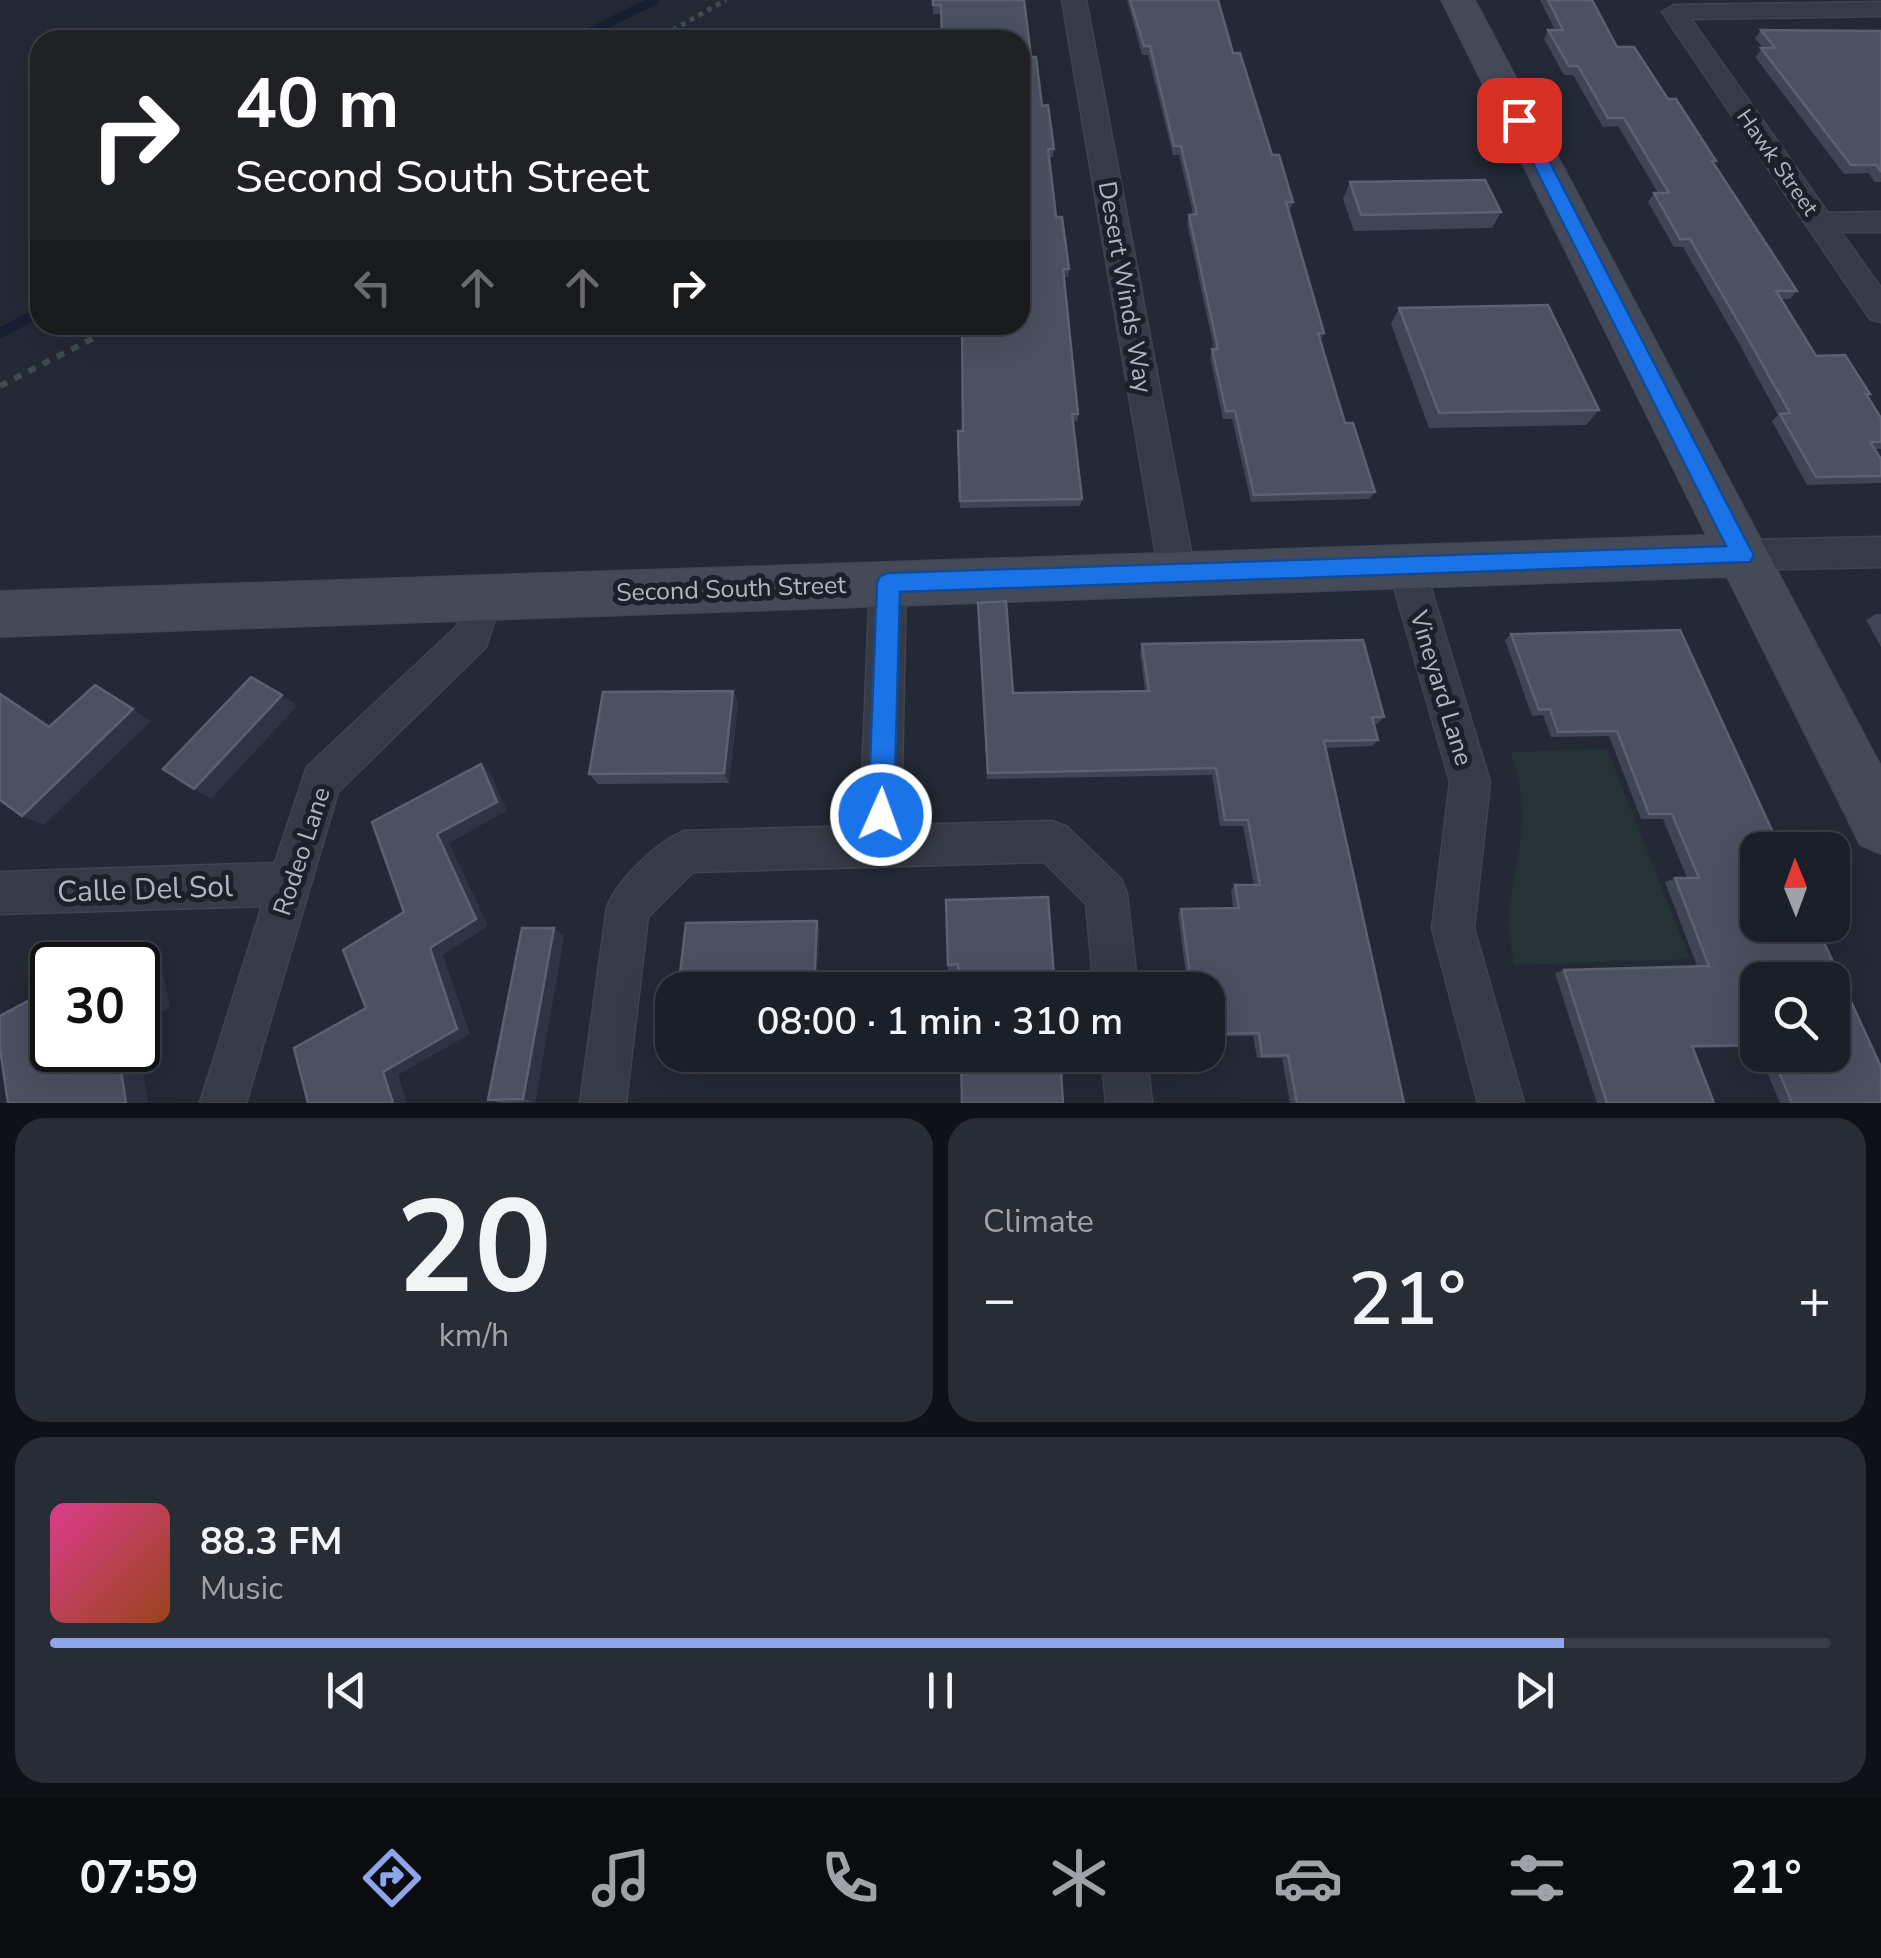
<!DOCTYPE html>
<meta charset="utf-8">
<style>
body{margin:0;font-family:"Nunito Sans",sans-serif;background:#282c34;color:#f1f3f6;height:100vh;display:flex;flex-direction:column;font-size:38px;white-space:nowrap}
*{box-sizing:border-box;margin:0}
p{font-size:32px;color:#a0a2a8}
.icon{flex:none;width:55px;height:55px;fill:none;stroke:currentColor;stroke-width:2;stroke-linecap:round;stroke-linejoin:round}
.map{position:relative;height:1103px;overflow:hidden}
.sheet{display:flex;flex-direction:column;gap:15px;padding:15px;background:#0f1116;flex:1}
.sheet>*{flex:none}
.banner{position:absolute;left:30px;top:30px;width:1000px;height:305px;border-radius:30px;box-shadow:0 10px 40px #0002,0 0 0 2px #393d45;background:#202124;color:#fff;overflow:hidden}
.needle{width:65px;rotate:359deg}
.tools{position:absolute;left:1740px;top:832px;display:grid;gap:20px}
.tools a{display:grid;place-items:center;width:110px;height:110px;border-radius:20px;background:#1b1f28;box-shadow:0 10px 40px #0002,0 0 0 2px #393d45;font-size:50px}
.speed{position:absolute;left:30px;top:942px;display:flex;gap:20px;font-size:50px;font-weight:700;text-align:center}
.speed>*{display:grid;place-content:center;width:130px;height:130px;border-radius:50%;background:#1b1f28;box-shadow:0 10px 40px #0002,0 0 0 2px #393d45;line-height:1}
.speed .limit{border:5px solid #111;border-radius:15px;background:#fff;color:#111}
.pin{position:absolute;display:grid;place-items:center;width:85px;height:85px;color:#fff;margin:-42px;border-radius:20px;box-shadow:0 5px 15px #0006}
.me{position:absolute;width:110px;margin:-55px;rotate:2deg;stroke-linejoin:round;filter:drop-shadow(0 0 8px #0008)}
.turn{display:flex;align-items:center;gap:35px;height:210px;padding:0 40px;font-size:45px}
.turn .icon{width:130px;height:130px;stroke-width:2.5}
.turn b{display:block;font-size:70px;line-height:85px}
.lanes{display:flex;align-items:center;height:95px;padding:0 40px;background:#0003;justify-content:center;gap:50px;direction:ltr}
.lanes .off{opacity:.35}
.big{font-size:75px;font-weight:600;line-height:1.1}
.sheet .widget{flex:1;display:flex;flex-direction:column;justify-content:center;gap:15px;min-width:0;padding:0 35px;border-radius:30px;background:#282c34}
.sheet .dial{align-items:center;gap:0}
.dial b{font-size:130px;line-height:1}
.song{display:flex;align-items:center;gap:30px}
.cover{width:120px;height:120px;border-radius:15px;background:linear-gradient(135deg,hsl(330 70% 55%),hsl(20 70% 35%))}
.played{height:10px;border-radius:5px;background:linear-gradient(90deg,#8fa5eb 85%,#393d45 85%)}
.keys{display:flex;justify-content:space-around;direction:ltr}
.heat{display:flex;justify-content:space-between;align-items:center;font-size:55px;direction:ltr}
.sheet .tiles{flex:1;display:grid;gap:15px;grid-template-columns:1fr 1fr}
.widget:last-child{grid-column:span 2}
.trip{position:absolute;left:655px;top:972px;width:570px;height:100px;border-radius:30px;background:#1b1f28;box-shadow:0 10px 40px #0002,0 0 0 2px #393d45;font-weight:600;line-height:100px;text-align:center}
.tab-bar{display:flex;height:160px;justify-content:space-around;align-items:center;background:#0b0c10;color:#a0a2a8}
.tab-bar .icon{width:70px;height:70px}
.tab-bar .on{color:#8fa5eb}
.tab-bar b{font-size:45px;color:#f1f3f6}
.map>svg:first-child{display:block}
.green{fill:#253337}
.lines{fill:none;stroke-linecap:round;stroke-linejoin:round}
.stream-far1{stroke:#181f32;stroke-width:9}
.stream{stroke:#181f32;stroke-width:10}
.street-casing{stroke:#404450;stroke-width:3}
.secondary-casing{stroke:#404450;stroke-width:2}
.path-far1{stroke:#3e4c50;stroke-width:5;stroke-dasharray:5 5;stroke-linecap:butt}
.path{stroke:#3e4c50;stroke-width:6;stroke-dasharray:8 8;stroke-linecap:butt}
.street{fill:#373b47;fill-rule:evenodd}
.secondary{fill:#454a59;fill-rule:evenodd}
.wall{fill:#3f4555}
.shaded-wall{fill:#2f3444}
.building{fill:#4b5161;stroke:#5b6170;stroke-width:2.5}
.route{fill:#1a73e8;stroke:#114b97;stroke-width:2.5}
.labels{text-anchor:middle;stroke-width:10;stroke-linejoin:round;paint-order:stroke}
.far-street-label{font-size:22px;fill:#b2b6c3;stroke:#1c202b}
.street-label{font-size:25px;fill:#b2b6c3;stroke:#1c202b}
.near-street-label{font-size:30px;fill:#b2b6c3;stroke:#1c202b}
</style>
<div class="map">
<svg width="1881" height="1103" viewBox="0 0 1881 1103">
<rect width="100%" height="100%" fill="#242936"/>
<path class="green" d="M1607,749L1690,959L1514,965C1512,950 1508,933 1509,918C1514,856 1535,816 1510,752Z"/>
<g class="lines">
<path class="stream-far1" d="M574,40L655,0"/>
<path class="stream" d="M0,333L40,312"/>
<defs>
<g id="street">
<path d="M1062,0H1086L1195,573L1190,584L1177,588L1164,584L1159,573Z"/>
<path d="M1881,2V16L1691,19L1828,213L1881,212V232H1841L1881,288V322L1870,319L1662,12L1674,5Z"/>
<path d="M1881,537V567L1742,570L1730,566L1724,555L1730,544L1742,540Z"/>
<path d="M1406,551L1418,555L1424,566L1490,782L1474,928L1524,1103H1478L1432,928L1450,782L1388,566L1394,555Z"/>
<path d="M888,568L901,572L906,583L901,825L1052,821L1067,827L1121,879L1127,894L1138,990H1094L1086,904L1044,862L693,872L648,917L626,1103H580L607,907C618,879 656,843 684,831L860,826L870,583L875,572Z"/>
<path d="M484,581L497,586L502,597L486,647L338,792L246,1103H200L262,906L0,914V872L275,863L307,767L457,626L471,586Z"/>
<path d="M1101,1055H1147L1152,1103H1106Z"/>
</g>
<path id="secondary" d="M1441,0H1475L1881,766V854L1860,845L1727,577L0,637V591L1706,535Z"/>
</defs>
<use href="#street" class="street-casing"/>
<use href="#secondary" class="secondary-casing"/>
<path class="path-far1" d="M655,40L726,0"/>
<path class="path" d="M0,386L119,325"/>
<use href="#street" class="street"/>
<use href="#secondary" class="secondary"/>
</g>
<g class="wall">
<path d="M933,0L1031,57L1054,149L1053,157H1049L1056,217L1069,269L1068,277H1064L1078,414L1077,421L1073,422L1082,499L1080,506L960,508L957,439L963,431V361L1020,325L941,14H933Z"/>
<path d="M1127,0H1218L1233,53L1272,155L1293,202L1290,210H1288L1324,333L1321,340L1345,423L1375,492L1370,499L1251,502L1232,419H1223L1210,357L1212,349H1214L1187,223L1189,215L1193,214L1179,155H1173L1148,55H1142Z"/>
<path d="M1540,0H1592L1617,47L1668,99L1716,161L1714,163L1797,291L1790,299H1781L1816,356L1870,394L1867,396L1881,418V449H1874L1881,459V483L1807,485L1772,421L1778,415L1736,338L1683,247H1674L1648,202L1654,193H1658L1618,126L1603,127L1573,75H1564L1544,39L1548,30H1555Z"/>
<path d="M1761,30L1881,31V182H1875L1868,173L1844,174L1755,57L1763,48L1755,38Z"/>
<path d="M1350,182L1501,212L1492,228L1354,231L1343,199Z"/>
<path d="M1399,308L1599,410L1586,425L1429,428L1391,324Z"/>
<path d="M978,603L1013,693L1145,691L1140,652L1142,644L1384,717L1377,724H1374L1378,740L1372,746L1325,748L1404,1103H1290L1282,1058H1257L1253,1036L1208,1037V990H1188L1178,914L1181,909L1233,908L1231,890L1235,885H1254L1243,826H1220L1212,775L987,779Z"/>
<path d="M1876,614H1881V647L1866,620Z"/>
<path d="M1680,630L1881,1103H1780L1760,1055H1832L1758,980V1049L1756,1047L1692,1048L1714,1103H1597L1555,973L1564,970L1697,966L1665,882L1675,878H1687L1663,819H1641L1609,736L1551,737L1543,715L1532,716L1505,640L1511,634Z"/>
<path d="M733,691L738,703L729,783L598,784L589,774Z"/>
<path d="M946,900L1055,990L958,970L948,971Z"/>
<path d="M564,935L535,1102L501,1103L488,1100Z"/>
</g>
<g class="shaded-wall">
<path d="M95,685L151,721L44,825L22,816Z"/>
<path d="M733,691L738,703L729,783L724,773Z"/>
<path d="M0,692L6,696L70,738L49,727L0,694Z"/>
<path d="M282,695L297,706L211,799L194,789Z"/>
<path d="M481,764L491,774L507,811L449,843L488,926L443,955L470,1034L398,1075L407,1103H393L383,1072L430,948L437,834Z"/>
<path d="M817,921L820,928L817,990H814Z"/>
<path d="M554,928L564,935L535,1102L523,1099Z"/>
<path d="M137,944L158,950L170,1007L138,1025Z"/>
<path d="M138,1040L148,1103H126L118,1050H138Z"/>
</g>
<g class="building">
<path d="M933,0H1024L1031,57H1036L1042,106L1048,105L1054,149H1048L1052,182L1056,217H1062L1069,269H1063L1078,414H1072L1082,499L960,501L958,431H963L962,325H1020V40H942L941,5H933Z"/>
<path d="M1130,0H1218L1233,53H1240L1272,155H1279L1293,202H1286L1324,333H1318L1345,423H1353L1375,492L1254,495L1235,411H1226L1212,349H1218L1189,215L1197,214L1181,146H1174L1150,46H1144Z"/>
<path d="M1548,0H1592L1617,47H1634L1668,99H1676L1716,161H1712L1797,291H1776L1816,356L1845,355L1870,394H1866L1881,418V442H1870L1881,459V476L1816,477L1780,414L1790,413L1743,330L1690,239H1680L1654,193H1669L1624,118H1608L1578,66H1569L1548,30H1563Z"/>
<path d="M1761,30L1881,31V171L1876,165H1851L1761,48H1775Z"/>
<path d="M1485,180L1501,212L1361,215L1350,182Z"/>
<path d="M1548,305L1599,410L1439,413L1399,308Z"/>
<path d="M1006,601L1013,693L1149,691L1142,644L1363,640L1384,717H1372L1378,740L1324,741L1404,1103H1297L1288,1055L1262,1056L1259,1033L1208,1034V990H1192L1181,909L1239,908L1235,885H1260L1248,820H1225L1216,768L988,773L978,603Z"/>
<path d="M1680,630L1781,850H1758V925H1816L1881,1067V1103H1792L1772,1055H1832V980H1758V1045L1692,1046L1714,1103H1607L1564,970L1709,966L1675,878H1699L1672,814H1649L1617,731L1558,732L1550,709L1539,710L1511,634Z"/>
<path d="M251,677L282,695L194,789L163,769Z"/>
<path d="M95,685L133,709L22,816L0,800V694L49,727Z"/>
<path d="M733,691L724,773L589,774L603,692Z"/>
<path d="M481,764L497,802L437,834L476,919L430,948L457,1029L383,1072L393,1103H308L294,1048L366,1008L343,950L404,912L372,822Z"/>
<path d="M1048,897L1055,990H959L958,964L948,965L946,900Z"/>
<path d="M817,921L814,990H678L686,923Z"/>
<path d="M522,928H554L523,1099L488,1100Z"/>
<path d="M137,944L150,1002L138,1008V965H97Z"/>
<path d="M52,988V1050H118L126,1103H8L0,1049V1016Z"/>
<path d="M961,1055H1060L1063,1103H962Z"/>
</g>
<path class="route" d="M1519,115L1528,120L1750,548L1754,555L1750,562L900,592L894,815L891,824L881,828L872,824L868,815L877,583L880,576L888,573L1726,546L1511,120Z"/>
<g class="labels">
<g class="far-street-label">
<text transform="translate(1778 162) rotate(55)" y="8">Hawk Street</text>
</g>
<g class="street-label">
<text transform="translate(1126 287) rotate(80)" y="9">Desert Winds Way</text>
<text transform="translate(731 588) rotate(-2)" y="9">Second South Street</text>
<text transform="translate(1442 688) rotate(73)" y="9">Vineyard Lane</text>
<text transform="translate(301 851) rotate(-72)" y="9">Rodeo Lane</text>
</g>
<g class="near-street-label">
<text transform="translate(145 889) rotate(-2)" y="10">Calle Del Sol</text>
</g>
</g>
</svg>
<div class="tools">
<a><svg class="needle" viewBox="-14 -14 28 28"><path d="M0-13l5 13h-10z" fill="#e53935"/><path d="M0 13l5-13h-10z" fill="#a0a2a8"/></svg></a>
<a><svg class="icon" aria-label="search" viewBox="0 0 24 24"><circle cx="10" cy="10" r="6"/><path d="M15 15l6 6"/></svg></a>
</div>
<div class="speed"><div class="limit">30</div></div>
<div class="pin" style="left:1519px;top:120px;background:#d93025"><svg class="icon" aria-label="arrive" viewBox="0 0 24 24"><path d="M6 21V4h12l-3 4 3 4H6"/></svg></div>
<svg class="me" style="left:881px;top:815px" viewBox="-20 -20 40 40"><circle r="17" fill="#1a73e8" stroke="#fff" stroke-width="3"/><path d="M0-11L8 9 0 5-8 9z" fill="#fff"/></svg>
<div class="trip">08:00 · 1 min · 310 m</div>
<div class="banner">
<div class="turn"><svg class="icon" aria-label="right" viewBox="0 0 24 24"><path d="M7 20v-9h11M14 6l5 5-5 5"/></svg><div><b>40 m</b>Second South Street</div></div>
<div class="lanes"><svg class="icon off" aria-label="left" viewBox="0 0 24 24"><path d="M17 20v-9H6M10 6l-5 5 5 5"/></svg><svg class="icon off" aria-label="ahead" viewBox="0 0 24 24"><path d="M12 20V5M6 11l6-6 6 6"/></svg><svg class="icon off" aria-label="ahead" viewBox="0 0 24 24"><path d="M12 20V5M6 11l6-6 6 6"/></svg><svg class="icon" aria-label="right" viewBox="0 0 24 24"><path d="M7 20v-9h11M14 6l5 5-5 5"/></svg></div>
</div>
</div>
<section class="sheet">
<div class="tiles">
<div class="widget dial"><b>20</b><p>km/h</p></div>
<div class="widget"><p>Climate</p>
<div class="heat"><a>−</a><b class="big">21°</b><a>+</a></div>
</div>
<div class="widget">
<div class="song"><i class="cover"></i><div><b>88.3 FM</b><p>Music</p></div></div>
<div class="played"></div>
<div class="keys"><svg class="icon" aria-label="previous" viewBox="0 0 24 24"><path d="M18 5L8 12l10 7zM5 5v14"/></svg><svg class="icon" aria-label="pause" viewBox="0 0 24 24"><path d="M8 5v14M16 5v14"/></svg><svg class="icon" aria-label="next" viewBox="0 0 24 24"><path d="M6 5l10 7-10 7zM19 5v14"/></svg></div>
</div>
</div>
</section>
<nav class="tab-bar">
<b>07:59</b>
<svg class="icon on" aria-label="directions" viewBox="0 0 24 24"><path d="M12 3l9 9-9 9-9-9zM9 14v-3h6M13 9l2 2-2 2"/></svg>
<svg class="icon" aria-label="music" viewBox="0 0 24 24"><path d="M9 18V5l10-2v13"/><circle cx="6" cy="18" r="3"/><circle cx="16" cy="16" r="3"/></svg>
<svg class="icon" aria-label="phone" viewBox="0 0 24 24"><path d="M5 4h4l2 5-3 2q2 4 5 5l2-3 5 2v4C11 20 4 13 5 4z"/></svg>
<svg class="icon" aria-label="climate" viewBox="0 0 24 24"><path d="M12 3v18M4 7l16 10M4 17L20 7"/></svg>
<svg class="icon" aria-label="car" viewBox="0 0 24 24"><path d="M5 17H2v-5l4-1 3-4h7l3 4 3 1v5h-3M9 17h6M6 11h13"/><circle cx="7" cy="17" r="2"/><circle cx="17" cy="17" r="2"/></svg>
<svg class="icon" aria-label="filters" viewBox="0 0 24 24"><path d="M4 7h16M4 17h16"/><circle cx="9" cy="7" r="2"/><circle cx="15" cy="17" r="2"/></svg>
<b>21°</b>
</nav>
